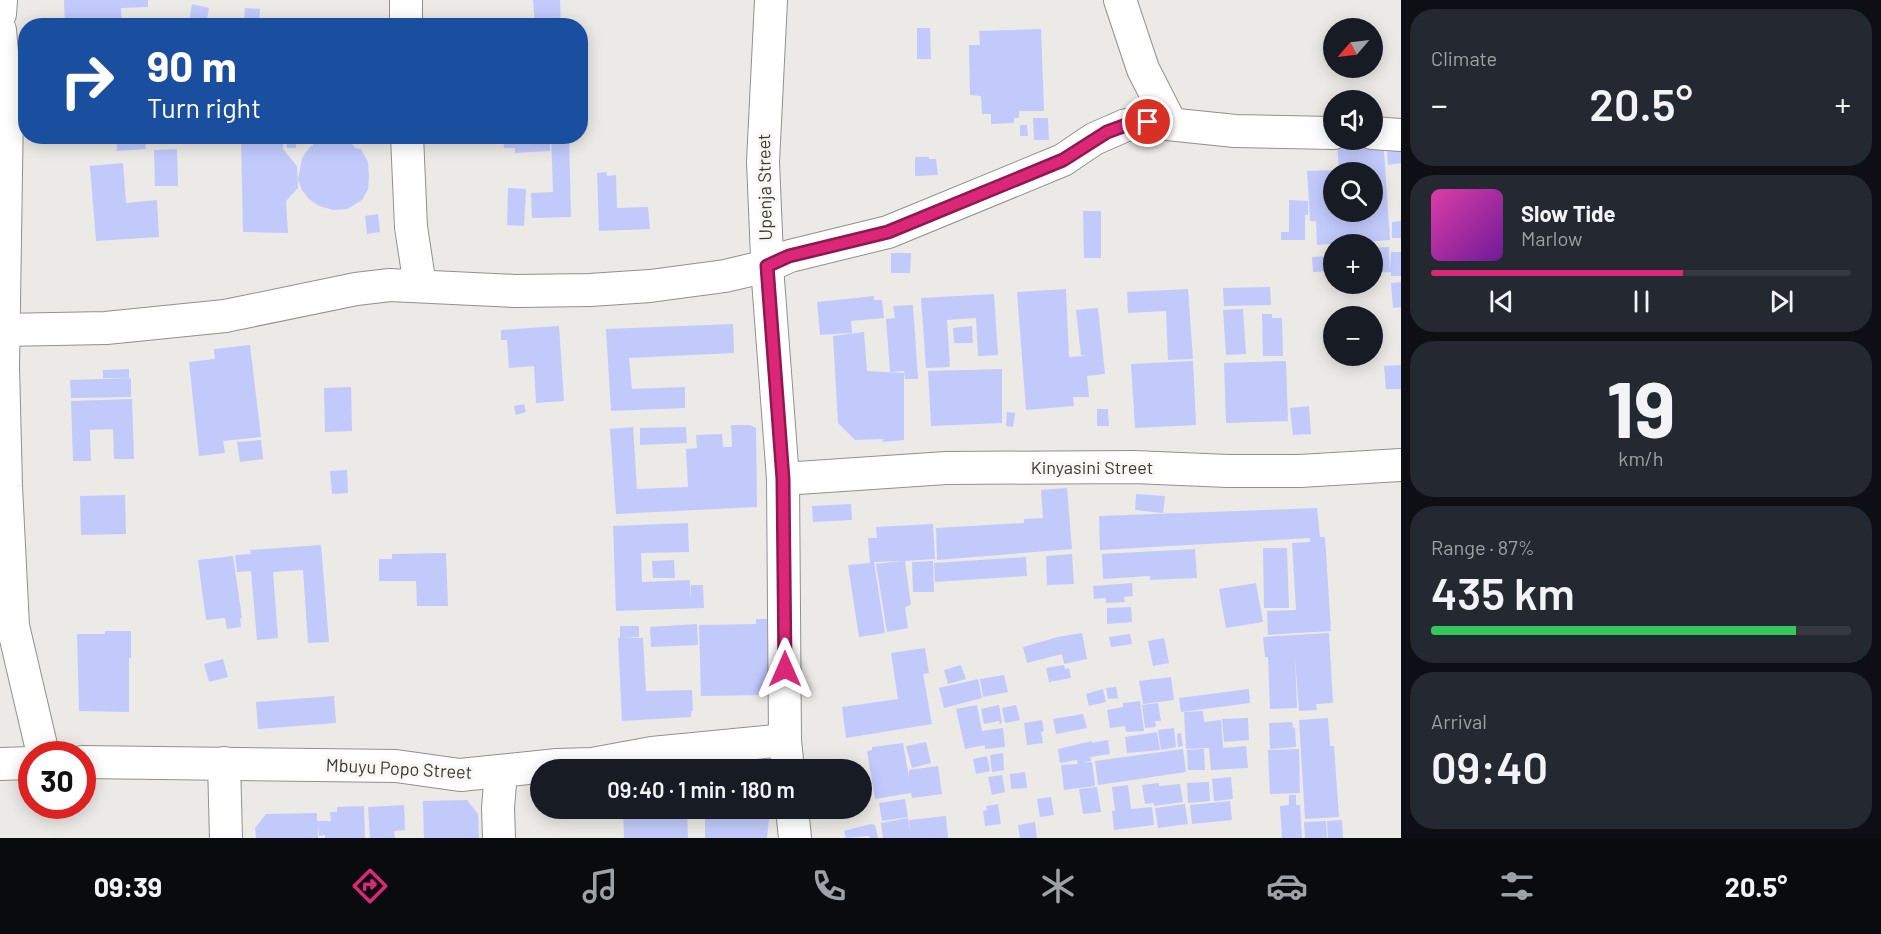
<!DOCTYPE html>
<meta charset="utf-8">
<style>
body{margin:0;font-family:Barlow,sans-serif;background:#242831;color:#f1f3f6;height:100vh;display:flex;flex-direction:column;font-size:22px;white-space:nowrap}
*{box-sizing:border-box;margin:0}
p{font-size:20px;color:#9ea1a6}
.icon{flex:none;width:33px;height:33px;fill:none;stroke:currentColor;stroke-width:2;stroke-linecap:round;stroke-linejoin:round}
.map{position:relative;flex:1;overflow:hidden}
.side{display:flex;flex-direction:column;gap:9px;padding:9px;background:#0d0f14;width:480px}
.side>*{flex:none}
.banner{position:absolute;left:18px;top:18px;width:570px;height:126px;border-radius:24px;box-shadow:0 3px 15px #0003;background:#1a4fa0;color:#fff;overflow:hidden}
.needle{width:39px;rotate:242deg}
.buttons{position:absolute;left:1323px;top:18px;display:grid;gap:12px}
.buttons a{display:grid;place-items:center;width:60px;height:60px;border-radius:50%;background:#171b24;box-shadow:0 3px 15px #0003;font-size:30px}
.speed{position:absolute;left:18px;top:741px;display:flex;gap:12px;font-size:30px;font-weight:700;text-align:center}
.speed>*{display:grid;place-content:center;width:78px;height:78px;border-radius:50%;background:#171b24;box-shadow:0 3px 15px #0003;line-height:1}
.speed .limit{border:9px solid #d22;background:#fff;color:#111}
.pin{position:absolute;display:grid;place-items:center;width:51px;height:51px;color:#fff;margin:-26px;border:3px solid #fff;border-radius:50%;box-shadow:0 2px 6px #0007}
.me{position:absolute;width:66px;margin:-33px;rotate:0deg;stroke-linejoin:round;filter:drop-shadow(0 0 4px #0008)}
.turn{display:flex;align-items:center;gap:21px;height:126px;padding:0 30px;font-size:27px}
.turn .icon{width:78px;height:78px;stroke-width:2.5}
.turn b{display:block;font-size:42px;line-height:51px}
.big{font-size:45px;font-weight:600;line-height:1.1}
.side .widget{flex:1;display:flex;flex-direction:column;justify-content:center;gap:9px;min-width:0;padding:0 21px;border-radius:24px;background:#242831}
.side .dial{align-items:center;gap:0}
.dial b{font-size:78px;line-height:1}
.song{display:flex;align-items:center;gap:18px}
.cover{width:72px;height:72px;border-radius:9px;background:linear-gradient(135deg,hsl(320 70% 55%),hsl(280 70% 35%))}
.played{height:6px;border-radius:3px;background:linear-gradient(90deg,#db2777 60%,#363941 60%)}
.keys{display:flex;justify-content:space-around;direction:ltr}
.heat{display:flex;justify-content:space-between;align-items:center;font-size:33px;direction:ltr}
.charge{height:9px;border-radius:4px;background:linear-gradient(90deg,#34c759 87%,#363941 0)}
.trip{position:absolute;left:530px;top:759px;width:342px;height:60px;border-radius:30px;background:#171b24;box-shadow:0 3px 15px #0003;font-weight:600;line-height:60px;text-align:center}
.tab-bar{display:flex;height:96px;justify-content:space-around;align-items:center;background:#090b0e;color:#9ea1a6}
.tab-bar .icon{width:42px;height:42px}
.tab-bar .active{color:#db2777}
.tab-bar b{font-size:27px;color:#f1f3f6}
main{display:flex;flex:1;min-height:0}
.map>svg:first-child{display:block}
.building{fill:#c2cafc}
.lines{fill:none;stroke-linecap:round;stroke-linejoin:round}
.minor-casing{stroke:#90908d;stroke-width:34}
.minor{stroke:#fff;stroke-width:32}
.route-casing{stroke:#8e194d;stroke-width:15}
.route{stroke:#db2777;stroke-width:10}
.labels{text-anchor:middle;stroke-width:6;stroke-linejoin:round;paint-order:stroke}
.street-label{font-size:18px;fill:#393938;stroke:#f8f7f4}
</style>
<main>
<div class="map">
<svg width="1401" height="838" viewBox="0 0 1401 838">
<rect width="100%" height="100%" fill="#ebeae7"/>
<g class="building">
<path d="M64,0H148V7L121,8L122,26H65Z"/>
<path d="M533,0H560L561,26H535Z"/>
<path d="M192,4L209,8L206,25L189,22Z"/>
<path d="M245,8L260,9L259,23L244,22Z"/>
<path d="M917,28H930L931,59H917Z"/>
<path d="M1041,29L1044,111H1019V118H1014V123L991,124V114H982L981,96L970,95L969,45H980L979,31Z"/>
<path d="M1033,118H1048L1049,140H1034Z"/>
<path d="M1020,125H1027L1028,136H1020Z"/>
<path d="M116,136H144L146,149L117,151Z"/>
<path d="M241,136H283V149L297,166L298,188L286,201L288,233L243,232Z"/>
<path d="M286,136H296V148H287Z"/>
<path d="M332,136H346L355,148L361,149L368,162L369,177L368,189L362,200L347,209L334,210L319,206L309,199L302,190L298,180L302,158L309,148L322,138Z"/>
<path d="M503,136H550V151L515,153V148H504Z"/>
<path d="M551,136H569L571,217L532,218L531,193L553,192Z"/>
<path d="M1383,136L1390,240L1317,245L1316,221H1310L1307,171L1336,170V172H1334V212H1339V216L1357,215L1356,212H1372V172H1339L1337,140H1372Z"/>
<path d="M1386,140L1401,146V163L1388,165Z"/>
<path d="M177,149L178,186H155L154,150Z"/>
<path d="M915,157H929V159H936L938,175L915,176Z"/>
<path d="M123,163L126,203L157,200L159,237L96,241L90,166Z"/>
<path d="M606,172L607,176L616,175L617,208L648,207L650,229L599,231L597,173Z"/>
<path d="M508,188L526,189L524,226L507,225Z"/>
<path d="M1289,200L1308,201V215H1305V240H1281V232H1289Z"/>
<path d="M1083,211H1101V258H1084Z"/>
<path d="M378,214L380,232L367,234L365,216Z"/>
<path d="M1401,221V238H1392V222Z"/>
<path d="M1389,247L1390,270L1391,252H1401V276H1391V272L1372,273V248Z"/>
<path d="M891,253H911L910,273H891Z"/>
<path d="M1331,256L1332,271L1313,272L1312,257Z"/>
<path d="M1401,282V307L1393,308L1391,283Z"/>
<path d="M1270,287L1271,305L1224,306L1223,288Z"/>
<path d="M1066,289L1069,357L1085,356L1081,355L1076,310L1098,308L1105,374L1087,376L1089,397H1073L1074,406L1026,410L1017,292Z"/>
<path d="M1188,289L1193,359L1168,360L1166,311L1128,313L1127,292Z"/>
<path d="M994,294L998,355L978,356L976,318L947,320L950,367L926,368L921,298Z"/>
<path d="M874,296V300H882L884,318L851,321L852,333L820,335L817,302Z"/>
<path d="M913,305L918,379H905L904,371L890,372L886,319L895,318L893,306Z"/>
<path d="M1243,309L1246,354L1226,355L1223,310Z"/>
<path d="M1262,314H1272V318H1282L1283,356H1263Z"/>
<path d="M733,324L734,353L629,358L632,389L685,387V408L611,411L606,329Z"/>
<path d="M559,326L564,401L536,403L534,366L509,368L507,340H501V330Z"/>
<path d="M972,326L973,343H954L953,328Z"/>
<path d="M864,332L867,371L904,373V440L882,442L883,439L855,440L838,423L833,336Z"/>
<path d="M250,345L261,437L223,441L225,453L199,456L189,362L215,359L214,349Z"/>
<path d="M1193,361L1196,425L1135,428L1131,364Z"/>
<path d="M1286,361L1288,421L1226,423L1224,363Z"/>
<path d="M1401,365V389H1386L1384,366Z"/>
<path d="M129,369V378H103V370Z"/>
<path d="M1002,369V423L931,426L928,371Z"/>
<path d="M131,378V397L71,398L70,380Z"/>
<path d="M351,387L352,431L325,432L324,388Z"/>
<path d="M132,399L134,459H114L113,429L90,430L91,461H73L71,401Z"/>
<path d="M524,404L526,412L516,415L514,406Z"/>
<path d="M1309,406L1311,434L1293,435L1290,408Z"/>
<path d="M1097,409H1108L1109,426H1097Z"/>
<path d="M1007,412L1015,413L1013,427L1006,426Z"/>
<path d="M731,425H750L756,428L757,507L616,514L610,429L633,427L637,489L688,487L686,449L697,448L696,435L722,434L723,447H732Z"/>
<path d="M686,427L687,443L640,445V428Z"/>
<path d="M261,440L263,459L240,462L237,442Z"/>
<path d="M347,470L348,493L332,494L330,471Z"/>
<path d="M1067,488L1072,549L937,560L936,528L1024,523V519L1043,518L1041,490Z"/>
<path d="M1136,494L1165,496L1163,513L1135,510Z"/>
<path d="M125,495L126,534L81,535L80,496Z"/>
<path d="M851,504L852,520L813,522L812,506Z"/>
<path d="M1317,508L1320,537H1325L1331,631L1268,635L1267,611L1296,610L1292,543L1310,542V538L1100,550L1099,516Z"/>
<path d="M688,523L689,552L641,553L642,582L690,580V599L691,585H703L704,608L616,611L613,526Z"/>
<path d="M933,524L935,559L905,561L911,605L905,607L908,628L887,632L876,564L901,561L874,562L885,633L859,637L848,565L870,563L868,538H877L876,527Z"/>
<path d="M321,545L329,642L308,643L303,570L273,572L278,638L257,640L251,571L237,572L235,555L251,554L250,550Z"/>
<path d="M1263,548H1287L1289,608H1264Z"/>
<path d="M1195,549L1197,578L1150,580V576L1103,579L1102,554Z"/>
<path d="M446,553L448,606H417L416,581H379V559H392V554Z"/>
<path d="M1072,554L1074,584L1047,585L1046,556Z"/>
<path d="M233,556L242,618H240L241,627L227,629L225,618L206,620L198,560Z"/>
<path d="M1026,557L1027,576L935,582L934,563Z"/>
<path d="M674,560L675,578H653L652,561Z"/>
<path d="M933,561L934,592H913L912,562Z"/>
<path d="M1132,583L1133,596L1124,597L1125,602L1106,603V598L1094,599L1093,586Z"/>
<path d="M1256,583L1263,622L1226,628L1219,589Z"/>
<path d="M1131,607L1132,622L1107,624V608Z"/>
<path d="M756,619H767L769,695L701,696L699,625L756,624Z"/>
<path d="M697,624L698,645L651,647L650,627Z"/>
<path d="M620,626H639V637L624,638H643L646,691L692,690L693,711H691V717L622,721L618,638H620Z"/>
<path d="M105,631H131V658H129V712L79,711L77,634H105Z"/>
<path d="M1082,633L1087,659L1064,664L1062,654L1027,663L1023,647L1058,637Z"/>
<path d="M1329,633L1333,703L1316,704L1317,710L1299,711L1295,657L1297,708L1270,709L1268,657H1265L1263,637Z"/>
<path d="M1130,634L1132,644L1111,647L1109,637Z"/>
<path d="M1164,638L1169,663L1153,666L1148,641Z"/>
<path d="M925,648L929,673L923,674L932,724L846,738L842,707L898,699L891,653Z"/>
<path d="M223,659L228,677L209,682L204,664Z"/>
<path d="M961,665L966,679L948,684L944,670Z"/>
<path d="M1064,665L1065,669L1069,668L1071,678L1049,682L1046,668Z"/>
<path d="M1004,675L1008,692L983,697L980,679Z"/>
<path d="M1171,677L1174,700L1143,704L1139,681Z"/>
<path d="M978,679L982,698L944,708L939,688Z"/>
<path d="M1116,687L1118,698L1108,699L1106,688Z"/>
<path d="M1103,689L1106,702L1089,706L1086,694Z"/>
<path d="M1249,689L1250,703L1181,712L1179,698Z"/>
<path d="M334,696L336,723L258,729L256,702Z"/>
<path d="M1140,701L1144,731L1126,732L1125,726L1110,728L1107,710L1123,707V703Z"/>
<path d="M1158,703L1161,721H1155L1156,727L1145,728L1142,705Z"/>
<path d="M977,705L982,731L1003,728L1005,747L985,749V745L965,749L956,709Z"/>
<path d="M999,705L1002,723L1000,724L999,721L984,724L981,709Z"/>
<path d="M1016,705L1020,720L1005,723L1002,708Z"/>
<path d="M1203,711L1204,722L1221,720L1223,748L1246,746L1248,768L1211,770L1209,748L1186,749L1184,712Z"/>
<path d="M1083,714L1087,728L1056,734L1053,719Z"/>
<path d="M1248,718L1249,740L1224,742L1222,719Z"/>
<path d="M1328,718L1330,746H1334L1339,817L1305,819L1299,720Z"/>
<path d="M1042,720L1044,731L1041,732L1043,743L1027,745L1024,723Z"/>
<path d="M1292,722L1293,728L1295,727L1296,747L1270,749L1269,723Z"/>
<path d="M1174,728L1176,747L1161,750L1158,730Z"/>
<path d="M1157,732L1160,750L1127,753L1125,737Z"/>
<path d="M1181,733L1183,746L1178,747L1177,734Z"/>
<path d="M1108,740L1110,754L1090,757L1091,761L1082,763L1092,762L1095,786L1064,790L1061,765L1078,764L1077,760L1060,763L1058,749L1092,741V743Z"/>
<path d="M926,742L931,763L912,768L906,746Z"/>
<path d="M903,743L909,778V770L938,766L942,794L912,798L911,793L875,799L867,751L872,750V747Z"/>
<path d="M1183,749L1186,772L1098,785L1095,761Z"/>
<path d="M1204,749L1205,770H1188L1187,750Z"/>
<path d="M1299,749L1300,793L1270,794L1268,750Z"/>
<path d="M1003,753L1004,770L992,772L990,755Z"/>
<path d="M987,756L990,771L976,774L973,759Z"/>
<path d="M1025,772L1027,788L1011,789L1010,774Z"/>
<path d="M1002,775L1005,792L992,795L988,777Z"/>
<path d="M1231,777L1233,799L1214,801L1212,779Z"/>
<path d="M1209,782L1210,801L1188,803L1187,783Z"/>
<path d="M1159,783V786L1180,784L1183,802L1154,806V803L1145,804L1142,785Z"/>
<path d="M1128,785L1131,809L1152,807L1154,825L1114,830L1112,811H1115L1112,787Z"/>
<path d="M1097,787L1101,812L1083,814L1079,789Z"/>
<path d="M1289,795H1296V805H1300L1302,838H1282L1280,806L1289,805Z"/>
<path d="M1051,797L1054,815L1040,817L1037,799Z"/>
<path d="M905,799L908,817L882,821L879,803Z"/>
<path d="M467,800L478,814L479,838H424L423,801Z"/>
<path d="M1230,801L1232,820L1192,824L1190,805Z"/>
<path d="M998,804L1001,824L985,826L983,811L987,810L986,806Z"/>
<path d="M1185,804L1188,824L1158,828L1155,808Z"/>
<path d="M404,805L405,830L394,831L395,838H370L368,807Z"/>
<path d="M364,806L365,838H325V835L319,836L318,826V838H256L255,828L266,814L317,813V821H331L330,812H337V807Z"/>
<path d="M623,808H687L688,838H624Z"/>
<path d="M763,808L770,809L767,838H705V810Z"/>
<path d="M946,816L948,838H883L881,823L908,818L910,832L909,820Z"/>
<path d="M1342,820L1343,838H1328L1327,821Z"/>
<path d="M1326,821L1327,838H1305L1304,822Z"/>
<path d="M1035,822L1037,838H1020L1018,825Z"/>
<path d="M871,824L875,825L878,838H870L869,836L846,838L844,831Z"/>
</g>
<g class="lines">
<defs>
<g id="minor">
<path d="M406,0V26"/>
<path d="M771,0L763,162L768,280L783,479L785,740L788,770"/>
<path d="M1120,0L1143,69L1171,124"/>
<path d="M0,14L1,0"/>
<path d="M0,30L7,110L3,367L6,486L13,626L43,754"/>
<path d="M1372,133L1401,135"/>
<path d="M407,136L411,227L420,286"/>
<path d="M3,330L106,328L225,316L356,289L390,285L516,291L590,290L650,286L725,276L767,266L790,256L888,232L1063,160L1094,139L1126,125L1148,122L1235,131L1334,133"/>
<path d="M783,479L946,468L1134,467L1228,471H1300L1401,465"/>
<path d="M82,762L396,766L460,775L557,765L592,764L652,753L785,740"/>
<path d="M224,763L226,838"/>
<path d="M0,764L32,763"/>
<path d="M792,808L795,838"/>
<path d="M499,838L498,808L501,771"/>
</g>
</defs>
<use href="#minor" class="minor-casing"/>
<use href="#minor" class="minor"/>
</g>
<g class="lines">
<defs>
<path id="route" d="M785,669L783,479L767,266L789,256L888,232L1063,160L1107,132L1126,125L1148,122"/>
</defs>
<use href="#route" class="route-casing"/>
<use href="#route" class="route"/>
</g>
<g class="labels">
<g class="street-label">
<text transform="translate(765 187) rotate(-91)" y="6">Upenja Street</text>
<text x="1092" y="474">Kinyasini Street</text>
<text transform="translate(399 769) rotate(3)" y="6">Mbuyu Popo Street</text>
</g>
</g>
</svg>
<div class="buttons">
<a><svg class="needle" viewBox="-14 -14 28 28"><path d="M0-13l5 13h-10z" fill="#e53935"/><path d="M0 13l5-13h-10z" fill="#9ea1a6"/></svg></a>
<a><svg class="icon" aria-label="sound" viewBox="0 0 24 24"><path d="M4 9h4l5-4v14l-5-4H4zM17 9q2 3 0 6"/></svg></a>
<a><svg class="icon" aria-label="search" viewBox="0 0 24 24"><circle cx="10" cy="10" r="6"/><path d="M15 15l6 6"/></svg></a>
<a>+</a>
<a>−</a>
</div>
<div class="speed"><div class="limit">30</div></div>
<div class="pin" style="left:1148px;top:122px;background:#d93025"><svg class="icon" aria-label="arrive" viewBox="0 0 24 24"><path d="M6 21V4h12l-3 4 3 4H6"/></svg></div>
<svg class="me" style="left:785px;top:669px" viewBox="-20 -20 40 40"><path d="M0-17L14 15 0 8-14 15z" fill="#db2777" stroke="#fff" stroke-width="4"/></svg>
<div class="trip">09:40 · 1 min · 180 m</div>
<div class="banner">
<div class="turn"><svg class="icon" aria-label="right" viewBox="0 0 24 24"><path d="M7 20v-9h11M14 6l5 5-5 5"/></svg><div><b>90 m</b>Turn right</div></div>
</div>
</div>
<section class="side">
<div class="widget"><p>Climate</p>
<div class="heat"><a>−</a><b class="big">20.5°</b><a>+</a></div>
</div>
<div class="widget">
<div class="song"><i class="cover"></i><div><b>Slow Tide</b><p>Marlow</p></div></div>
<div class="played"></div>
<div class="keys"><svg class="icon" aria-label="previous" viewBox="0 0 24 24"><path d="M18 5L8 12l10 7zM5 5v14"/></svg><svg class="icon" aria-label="pause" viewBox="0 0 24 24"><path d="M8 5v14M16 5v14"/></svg><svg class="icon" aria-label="next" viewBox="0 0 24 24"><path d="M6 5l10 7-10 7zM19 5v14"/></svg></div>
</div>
<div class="widget dial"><b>19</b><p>km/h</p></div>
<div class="widget"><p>Range · 87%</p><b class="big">435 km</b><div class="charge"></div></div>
<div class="widget"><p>Arrival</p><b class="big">09:40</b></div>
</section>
</main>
<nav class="tab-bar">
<b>09:39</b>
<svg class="icon active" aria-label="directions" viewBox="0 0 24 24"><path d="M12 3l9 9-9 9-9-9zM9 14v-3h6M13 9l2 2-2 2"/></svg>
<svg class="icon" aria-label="music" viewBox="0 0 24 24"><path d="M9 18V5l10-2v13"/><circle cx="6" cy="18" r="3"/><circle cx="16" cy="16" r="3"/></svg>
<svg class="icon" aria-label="phone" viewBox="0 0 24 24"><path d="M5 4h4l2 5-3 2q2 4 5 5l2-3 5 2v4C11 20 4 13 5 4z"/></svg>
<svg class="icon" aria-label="climate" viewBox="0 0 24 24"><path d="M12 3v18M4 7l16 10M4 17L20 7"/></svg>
<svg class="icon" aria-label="car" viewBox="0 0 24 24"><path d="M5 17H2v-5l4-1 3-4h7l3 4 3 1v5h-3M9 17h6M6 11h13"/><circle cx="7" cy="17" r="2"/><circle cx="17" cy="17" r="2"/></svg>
<svg class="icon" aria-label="filters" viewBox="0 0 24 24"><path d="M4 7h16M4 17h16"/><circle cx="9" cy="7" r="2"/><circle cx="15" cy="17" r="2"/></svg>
<b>20.5°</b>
</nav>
